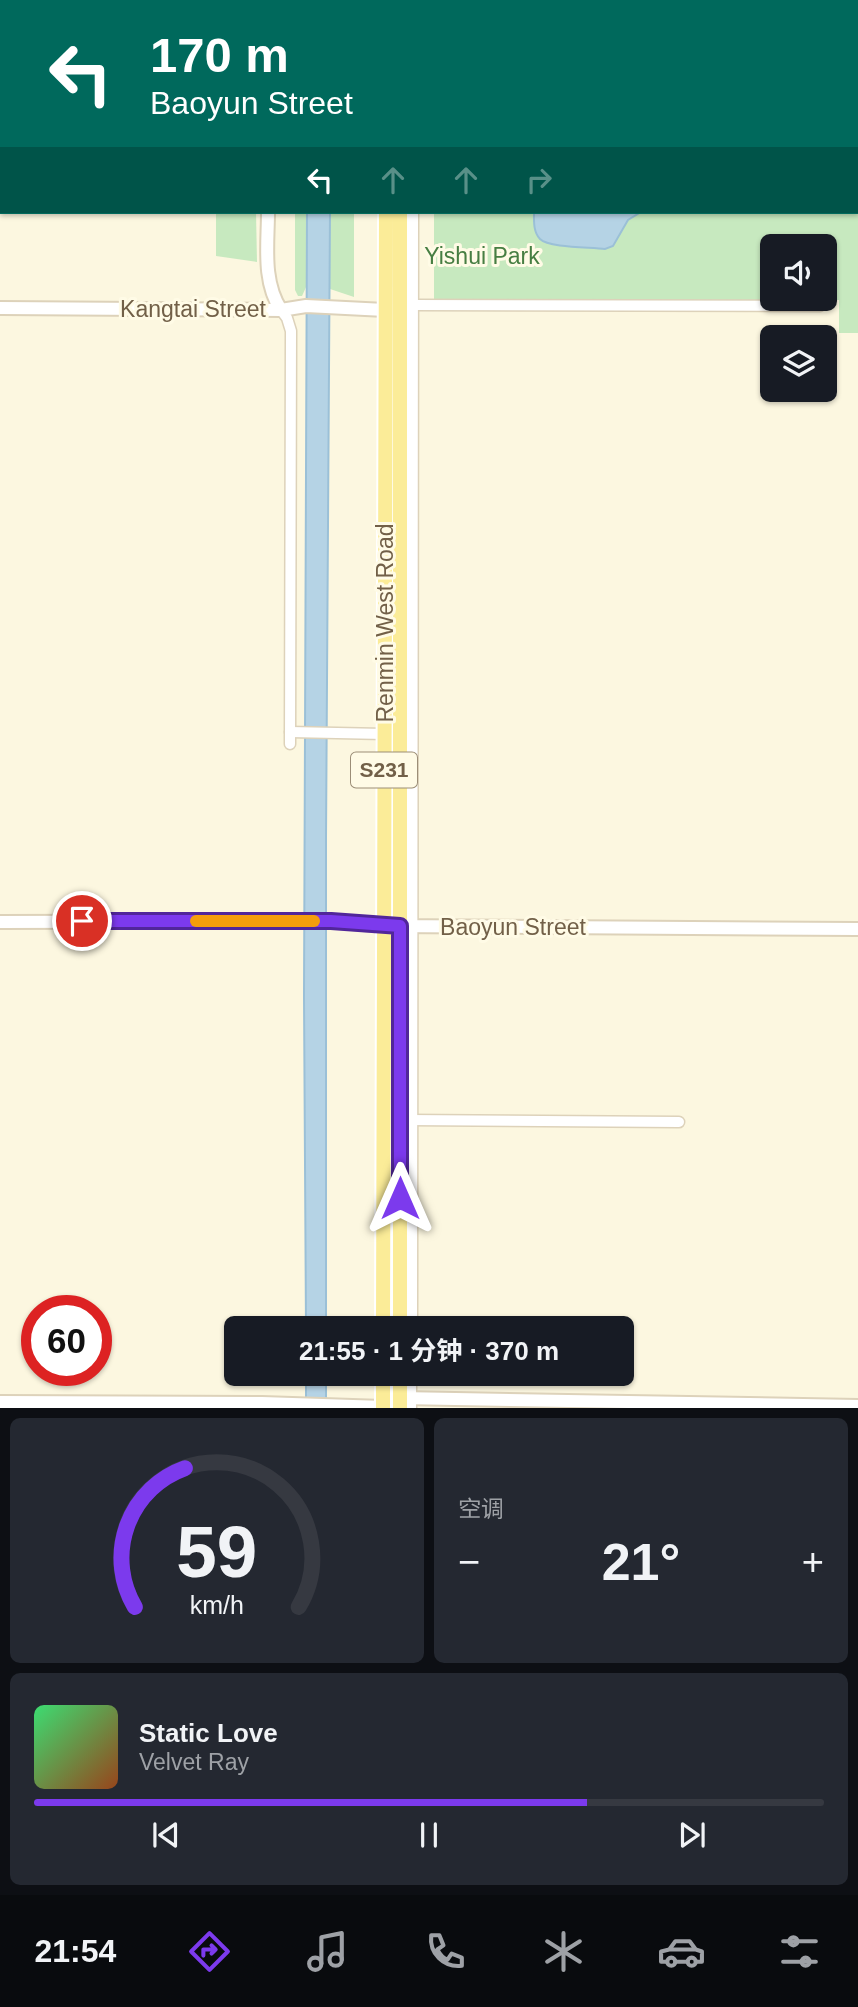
<!DOCTYPE html>
<html lang="zh">
<meta charset="utf-8">
<style>
body{margin:0;font-family:Helvetica,"Noto Sans SC",sans-serif;background:#242831;color:#f1f3f6;height:100vh;display:flex;flex-direction:column;font-size:26px;white-space:nowrap}
*{box-sizing:border-box;margin:0}
p{font-size:23px;color:#9ea1a6}
.icon{flex:none;width:38px;height:38px;fill:none;stroke:currentColor;stroke-width:2;stroke-linecap:round;stroke-linejoin:round}
.map{position:relative;height:1408px;overflow:hidden}
.details{display:flex;flex-direction:column;gap:10px;padding:10px;background:#0d0f14;flex:1}
.details>*{flex:none}
.hud{position:absolute;left:0px;top:0px;width:859px;height:214px;box-shadow:0 2px 5px #0004;background:#00695c;color:#fff;overflow:hidden}
.controls{position:absolute;left:760px;top:234px;display:grid;gap:14px}
.controls a{display:grid;place-items:center;width:77px;height:77px;border-radius:10px;background:#171b24;box-shadow:0 2px 5px #0004;font-size:35px}
.speed{position:absolute;left:21px;top:1295px;display:flex;gap:14px;font-size:35px;font-weight:700;text-align:center}
.speed>*{display:grid;place-content:center;width:91px;height:91px;border-radius:50%;background:#171b24;box-shadow:0 2px 5px #0004;line-height:1}
.speed .limit{border:10px solid #d22;background:#fff;color:#111}
.pin{position:absolute;display:grid;place-items:center;width:60px;height:60px;color:#fff;margin:-30px;border:4px solid #fff;border-radius:50%;box-shadow:0 2px 7px #0007}
.me{position:absolute;width:77px;margin:-38px;rotate:0deg;stroke-linejoin:round;filter:drop-shadow(0 0 5px #0008)}
.turn{display:flex;align-items:center;gap:24px;height:147px;padding:0 35px;font-size:32px}
.turn .icon{width:91px;height:91px;stroke-width:2.5}
.turn b{display:block;font-size:49px;line-height:60px}
.lanes{display:flex;align-items:center;height:66px;padding:0 35px;background:#0003;justify-content:center;gap:35px;direction:ltr}
.lanes .off{opacity:.35}
.big{font-size:52px;font-weight:700;line-height:1.1}
.details .widget{flex:1;display:flex;flex-direction:column;justify-content:center;gap:10px;min-width:0;padding:0 24px;border-radius:10px;background:#242831}
.details .dial{align-items:center;gap:0}
.dial svg{height:182px;overflow:visible;fill:none;stroke:#363941;stroke-width:7;stroke-linecap:round;text-anchor:middle}
.dial text{fill:#f1f3f6;stroke:none}
.song{display:flex;align-items:center;gap:21px}
.cover{width:84px;height:84px;border-radius:10px;background:linear-gradient(135deg,hsl(140 70% 55%),hsl(20 70% 35%))}
.played{height:7px;border-radius:4px;background:linear-gradient(90deg,#7c3aed 70%,#363941 70%)}
.keys{display:flex;justify-content:space-around;direction:ltr}
.heat{display:flex;justify-content:space-between;align-items:center;font-size:38px;direction:ltr}
.details .tiles{flex:1;display:grid;gap:10px;grid-template-columns:1fr 1fr}
.widget:last-child{grid-column:span 2}
.trip{position:absolute;left:224px;top:1316px;width:410px;height:70px;border-radius:10px;background:#171b24;box-shadow:0 2px 5px #0004;font-weight:700;line-height:70px;text-align:center}
.tab-bar{display:flex;height:112px;justify-content:space-around;align-items:center;background:#090b0e;color:#9ea1a6}
.tab-bar .icon{width:49px;height:49px}
.tab-bar .current{color:#7c3aed}
.tab-bar b{font-size:32px;color:#f1f3f6}
.map>svg:first-child{display:block}
.green{fill:#c7e9bf;fill-rule:evenodd}
.water{fill:#b5d3e5;stroke:#9bc0d7;stroke-width:2}
.lines{fill:none;stroke-linecap:round;stroke-linejoin:round}
.minor-casing{stroke:#ddd2ba;stroke-width:13}
.tertiary-casing{stroke:#ddd2ba;stroke-width:16}
.primary-casing{stroke:#fff;stroke-width:18}
.minor{stroke:#fff;stroke-width:10}
.tertiary{stroke:#fff;stroke-width:12}
.primary{stroke:#fbec98;stroke-width:14}
.route-casing{stroke:#51269a;stroke-width:18}
.route{stroke:#7c3aed;stroke-width:12}
.slow{stroke:#f59e0b;stroke-width:12}
.labels{text-anchor:middle;stroke-width:6;stroke-linejoin:round;paint-order:stroke}
.shield{fill:#fffbe6;stroke:#9c8e77;stroke-width:2}
.shield-label{font-size:21px;font-weight:bold;fill:#726048}
.park-label{font-size:23px;fill:#477e42;stroke:#fffbe6}
.street-label{font-size:23px;fill:#726048;stroke:#fffbe6}
</style>
<div class="map">
<svg width="858" height="1409" viewBox="0 0 858 1409">
<rect width="100%" height="100%" fill="#fcf7e0"/>
<g class="green">
<path d="M433,0H858V333H839V300H434V212H858V2ZM772,247H824V299H772Z"/>
<path d="M216,212H256L257,262L216,256Z"/>
<path d="M295,212H307V285L302,296H298L295,290Z"/>
<path d="M330,212H354V297L330,289Z"/>
</g>
<g class="water">
<path d="M532,0H812L813,2H531Z"/>
<path d="M307,212H330L326,839V1328H306L304,996Z"/>
<path d="M534,212H641L628,220L613,246L605,249C591,247 549,248 540,239C533,232 534,220 534,212Z"/>
<path d="M306,1374H326V1408L306,1409Z"/>
</g>
<g class="lines">
<defs>
<g id="minor">
<path d="M413,0V2"/>
<path d="M413,305L820,306"/>
<path d="M281,310L287,318L291,331L290,744"/>
<path d="M290,732L384,734"/>
<path d="M407,1120L679,1122"/>
<path d="M412,1328L413,212"/>
<path d="M411,1409V1374"/>
</g>
<g id="tertiary">
<path d="M268,0V2"/>
<path d="M268,212C268,244 262,281 281,310"/>
<path d="M0,308L281,310L306,306L385,310"/>
<path d="M0,922L331,921L384,926L858,929"/>
<path d="M400,1398L858,1406"/>
<path d="M0,1402L262,1403L383,1407"/>
</g>
<g id="primary">
<path d="M385,0V2"/>
<path d="M400,0V2"/>
<path d="M383,1328L386,212"/>
<path d="M400,1328V212"/>
<path d="M383,1409V1374"/>
<path d="M400,1409V1374"/>
</g>
</defs>
<use href="#minor" class="minor-casing"/>
<use href="#tertiary" class="tertiary-casing"/>
<use href="#primary" class="primary-casing"/>
<use href="#minor" class="minor"/>
<use href="#tertiary" class="tertiary"/>
<use href="#primary" class="primary"/>
</g>
<g class="lines">
<defs>
<path id="route" d="M82,921H331L400,926V1198"/>
</defs>
<use href="#route" class="route-casing"/>
<use href="#route" class="route"/>
<path class="slow" d="M196,921H314"/>
</g>
<g class="labels">
<rect class="shield" x="351" y="752.5" width="66" height="35" rx="5"/>
<g class="shield-label">
<text x="384" y="777">S231</text>
</g>
<g class="park-label">
<text x="482" y="264">Yishui Park</text>
</g>
<g class="street-label">
<text x="193" y="317">Kangtai Street</text>
<text transform="translate(385 623) rotate(-90)" y="8">Renmin West Road</text>
<text x="513" y="935">Baoyun Street</text>
</g>
</g>
</svg>
<div class="controls">
<a><svg class="icon" aria-label="sound" viewBox="0 0 24 24"><path d="M4 9h4l5-4v14l-5-4H4zM17 9q2 3 0 6"/></svg></a>
<a><svg class="icon" aria-label="layers" viewBox="0 0 24 24"><path d="M12 4l9 5-9 5-9-5zM3 14l9 5 9-5"/></svg></a>
</div>
<div class="speed"><div class="limit">60</div></div>
<div class="pin" style="left:82px;top:921px;background:#d93025"><svg class="icon" aria-label="arrive" viewBox="0 0 24 24"><path d="M6 21V4h12l-3 4 3 4H6"/></svg></div>
<svg class="me" style="left:400px;top:1198px" viewBox="-20 -20 40 40"><path d="M0-17L14 15 0 8-14 15z" fill="#7c3aed" stroke="#fff" stroke-width="4"/></svg>
<div class="trip">21:55 · 1 分钟 · 370 m</div>
<div class="hud">
<div class="turn"><svg class="icon" aria-label="left" viewBox="0 0 24 24"><path d="M17 20v-9H6M10 6l-5 5 5 5"/></svg><div><b>170 m</b>Baoyun Street</div></div>
<div class="lanes"><svg class="icon" aria-label="left" viewBox="0 0 24 24"><path d="M17 20v-9H6M10 6l-5 5 5 5"/></svg><svg class="icon off" aria-label="ahead" viewBox="0 0 24 24"><path d="M12 20V5M6 11l6-6 6 6"/></svg><svg class="icon off" aria-label="ahead" viewBox="0 0 24 24"><path d="M12 20V5M6 11l6-6 6 6"/></svg><svg class="icon off" aria-label="right" viewBox="0 0 24 24"><path d="M7 20v-9h11M14 6l5 5-5 5"/></svg></div>
</div>
</div>
<section class="details">
<div class="tiles">
<div class="widget dial"><svg viewBox="0 0 100 80">
<path d="M14 69A42 42 0 1 1 86 69"/>
<path d="M14 69A42 42 0 0 1 36 8" stroke="#7c3aed"/>
<text x="50" y="56" font-size="32" font-weight="700">59</text>
<text x="50" y="72" font-size="11">km/h</text>
</svg></div>
<div class="widget"><p>空调</p>
<div class="heat"><a>−</a><b class="big">21°</b><a>+</a></div>
</div>
<div class="widget">
<div class="song"><i class="cover"></i><div><b>Static Love</b><p>Velvet Ray</p></div></div>
<div class="played"></div>
<div class="keys"><svg class="icon" aria-label="previous" viewBox="0 0 24 24"><path d="M18 5L8 12l10 7zM5 5v14"/></svg><svg class="icon" aria-label="pause" viewBox="0 0 24 24"><path d="M8 5v14M16 5v14"/></svg><svg class="icon" aria-label="next" viewBox="0 0 24 24"><path d="M6 5l10 7-10 7zM19 5v14"/></svg></div>
</div>
</div>
</section>
<nav class="tab-bar">
<b>21:54</b>
<svg class="icon current" aria-label="directions" viewBox="0 0 24 24"><path d="M12 3l9 9-9 9-9-9zM9 14v-3h6M13 9l2 2-2 2"/></svg>
<svg class="icon" aria-label="music" viewBox="0 0 24 24"><path d="M9 18V5l10-2v13"/><circle cx="6" cy="18" r="3"/><circle cx="16" cy="16" r="3"/></svg>
<svg class="icon" aria-label="phone" viewBox="0 0 24 24"><path d="M5 4h4l2 5-3 2q2 4 5 5l2-3 5 2v4C11 20 4 13 5 4z"/></svg>
<svg class="icon" aria-label="climate" viewBox="0 0 24 24"><path d="M12 3v18M4 7l16 10M4 17L20 7"/></svg>
<svg class="icon" aria-label="car" viewBox="0 0 24 24"><path d="M5 17H2v-5l4-1 3-4h7l3 4 3 1v5h-3M9 17h6M6 11h13"/><circle cx="7" cy="17" r="2"/><circle cx="17" cy="17" r="2"/></svg>
<svg class="icon" aria-label="filters" viewBox="0 0 24 24"><path d="M4 7h16M4 17h16"/><circle cx="9" cy="7" r="2"/><circle cx="15" cy="17" r="2"/></svg>
</nav>
